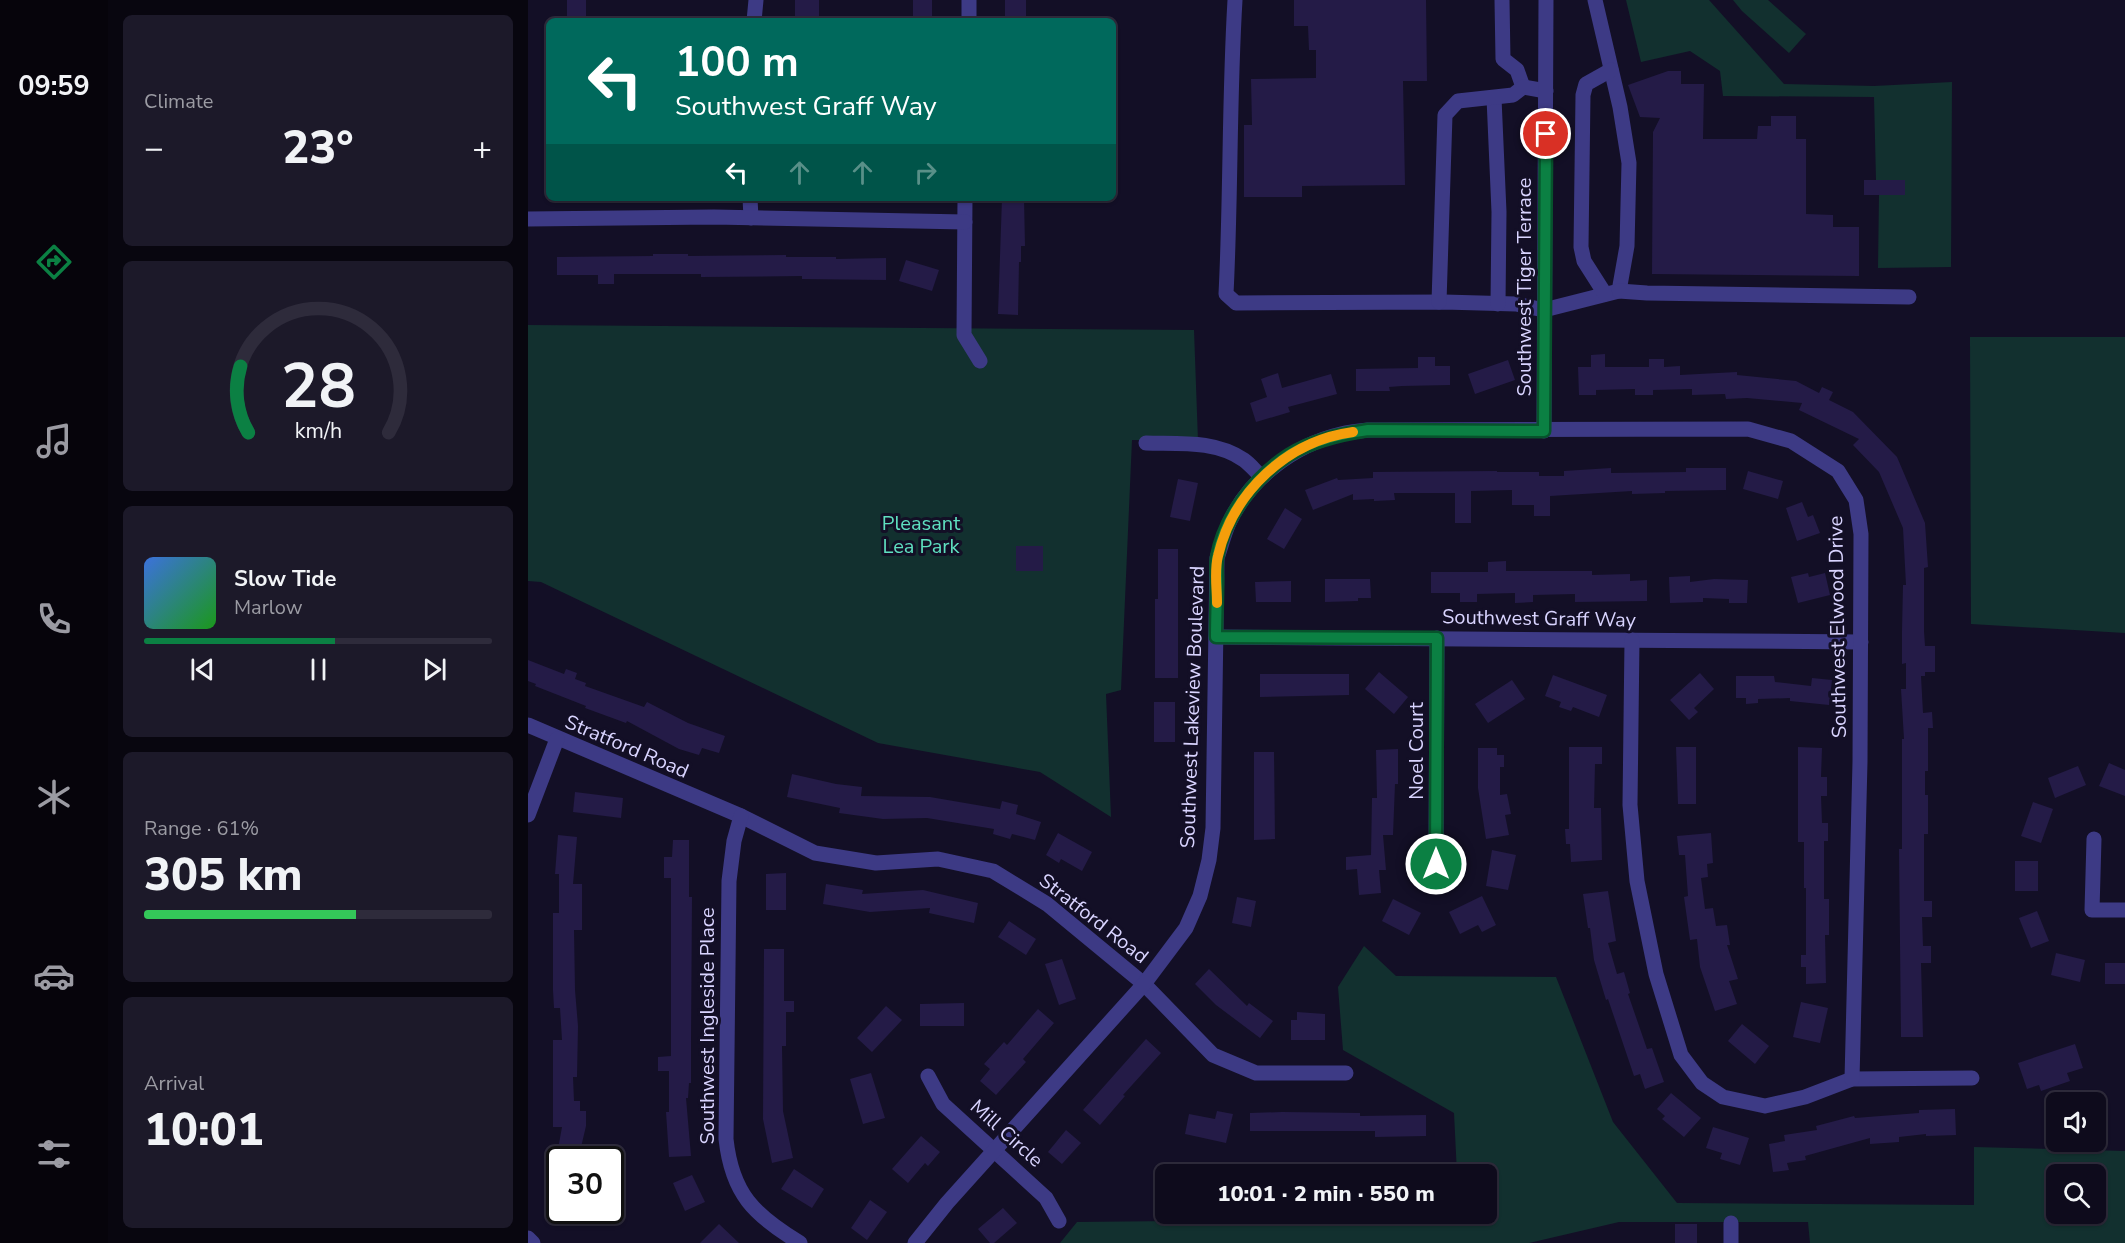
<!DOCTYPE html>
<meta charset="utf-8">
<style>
body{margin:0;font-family:"Nunito Sans",sans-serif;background:#1c1929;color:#f1f3f6;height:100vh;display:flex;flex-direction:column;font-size:22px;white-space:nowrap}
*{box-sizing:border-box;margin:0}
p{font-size:20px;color:#9b9ba3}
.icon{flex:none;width:33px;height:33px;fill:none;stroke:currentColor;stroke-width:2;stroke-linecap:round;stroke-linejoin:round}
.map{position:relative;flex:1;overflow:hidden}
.drawer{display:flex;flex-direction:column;gap:15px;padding:15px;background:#08060f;width:420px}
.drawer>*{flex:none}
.guide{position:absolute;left:18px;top:18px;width:570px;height:183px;border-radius:9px;box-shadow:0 2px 4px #0004,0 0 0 2px #2e2b3b;background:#00695c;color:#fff;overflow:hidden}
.buttons{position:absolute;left:1518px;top:1092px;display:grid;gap:12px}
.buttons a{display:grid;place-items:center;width:60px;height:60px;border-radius:9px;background:#0e0b1c;box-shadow:0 2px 4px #0004,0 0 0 2px #2e2b3b;font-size:30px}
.speed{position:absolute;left:18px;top:1146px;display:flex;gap:12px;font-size:30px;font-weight:700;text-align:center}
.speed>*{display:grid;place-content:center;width:78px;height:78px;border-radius:50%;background:#0e0b1c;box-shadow:0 2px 4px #0004,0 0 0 2px #2e2b3b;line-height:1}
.speed .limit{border:3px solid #111;border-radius:9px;background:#fff;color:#111}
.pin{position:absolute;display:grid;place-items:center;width:51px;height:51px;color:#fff;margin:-26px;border:3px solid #fff;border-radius:50%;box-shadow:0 2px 6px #0007}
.me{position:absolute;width:66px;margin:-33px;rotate:0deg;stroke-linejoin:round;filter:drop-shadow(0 0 4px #0008)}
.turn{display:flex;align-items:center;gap:21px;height:126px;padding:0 30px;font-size:27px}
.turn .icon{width:78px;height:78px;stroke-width:2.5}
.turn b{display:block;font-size:42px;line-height:51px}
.lanes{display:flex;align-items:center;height:57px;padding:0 30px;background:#0003;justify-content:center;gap:30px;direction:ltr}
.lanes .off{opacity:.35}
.big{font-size:45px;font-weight:800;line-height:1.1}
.drawer .card{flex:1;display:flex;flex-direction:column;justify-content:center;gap:9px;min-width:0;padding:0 21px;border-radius:9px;background:#1c1929}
.drawer .dial{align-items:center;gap:0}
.dial svg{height:156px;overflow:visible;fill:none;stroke:#2e2b3b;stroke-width:7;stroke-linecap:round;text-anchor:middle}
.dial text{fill:#f1f3f6;stroke:none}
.song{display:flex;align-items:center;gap:18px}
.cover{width:72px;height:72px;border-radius:9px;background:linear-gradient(135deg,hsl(220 70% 55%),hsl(120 70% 35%))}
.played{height:6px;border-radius:3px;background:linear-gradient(90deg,#0b8043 55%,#2e2b3b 55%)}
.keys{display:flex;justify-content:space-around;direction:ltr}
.heat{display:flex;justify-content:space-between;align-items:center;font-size:33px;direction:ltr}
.charge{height:9px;border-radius:4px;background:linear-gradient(90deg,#34c759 61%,#2e2b3b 0)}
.trip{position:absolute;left:627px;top:1164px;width:342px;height:60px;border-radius:9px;background:#0e0b1c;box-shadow:0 2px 4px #0004,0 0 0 2px #2e2b3b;font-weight:800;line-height:60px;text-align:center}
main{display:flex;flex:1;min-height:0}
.menu{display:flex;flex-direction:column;width:108px;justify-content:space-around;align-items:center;background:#06040b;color:#9b9ba3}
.menu .icon{width:42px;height:42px}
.menu .selected{color:#0b8043}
.menu b{font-size:27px;color:#f1f3f6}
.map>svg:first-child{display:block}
.green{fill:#12302f;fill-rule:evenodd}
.building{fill:#241b47}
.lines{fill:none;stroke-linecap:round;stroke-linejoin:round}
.minor{stroke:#3d3a85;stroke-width:15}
.route-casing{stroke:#07532c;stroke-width:15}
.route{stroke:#0b8043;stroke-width:10}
.slow{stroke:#f59e0b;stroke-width:10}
.labels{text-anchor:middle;stroke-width:6;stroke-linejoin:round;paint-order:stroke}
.street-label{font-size:20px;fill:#d9d4ff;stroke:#130f26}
.park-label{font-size:20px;fill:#5fe0c0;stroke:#130f26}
</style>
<main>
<nav class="menu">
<b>09:59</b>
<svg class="icon selected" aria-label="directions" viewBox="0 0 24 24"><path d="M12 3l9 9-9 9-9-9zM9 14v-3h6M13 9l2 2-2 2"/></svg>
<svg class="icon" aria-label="music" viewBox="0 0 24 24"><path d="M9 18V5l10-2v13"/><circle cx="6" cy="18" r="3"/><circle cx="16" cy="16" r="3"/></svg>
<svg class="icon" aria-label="phone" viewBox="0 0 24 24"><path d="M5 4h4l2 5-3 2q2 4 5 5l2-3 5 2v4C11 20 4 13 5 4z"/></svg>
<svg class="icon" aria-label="climate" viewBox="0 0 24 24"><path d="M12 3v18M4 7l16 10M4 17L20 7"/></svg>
<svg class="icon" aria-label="car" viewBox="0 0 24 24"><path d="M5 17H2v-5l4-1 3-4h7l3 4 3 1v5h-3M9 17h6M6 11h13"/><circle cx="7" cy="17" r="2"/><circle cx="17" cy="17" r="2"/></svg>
<svg class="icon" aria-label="filters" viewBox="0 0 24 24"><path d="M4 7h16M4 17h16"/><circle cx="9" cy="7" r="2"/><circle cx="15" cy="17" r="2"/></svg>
</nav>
<section class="drawer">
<div class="card"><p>Climate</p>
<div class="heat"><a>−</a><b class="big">23°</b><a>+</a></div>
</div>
<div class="card dial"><svg viewBox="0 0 100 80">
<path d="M14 69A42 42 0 1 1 86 69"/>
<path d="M14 69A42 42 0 0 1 10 35" stroke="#0b8043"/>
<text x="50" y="56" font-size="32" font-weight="700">28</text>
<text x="50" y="72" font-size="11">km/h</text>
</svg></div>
<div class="card">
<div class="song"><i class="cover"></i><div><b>Slow Tide</b><p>Marlow</p></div></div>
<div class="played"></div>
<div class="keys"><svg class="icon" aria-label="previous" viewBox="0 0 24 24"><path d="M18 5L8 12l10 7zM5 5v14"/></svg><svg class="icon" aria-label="pause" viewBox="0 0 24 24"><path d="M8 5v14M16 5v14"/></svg><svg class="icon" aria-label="next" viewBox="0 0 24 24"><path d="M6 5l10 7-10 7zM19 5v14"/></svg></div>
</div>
<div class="card"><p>Range · 61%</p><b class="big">305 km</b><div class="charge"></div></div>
<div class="card"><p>Arrival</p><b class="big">10:01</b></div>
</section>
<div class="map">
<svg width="1597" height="1243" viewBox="0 0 1597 1243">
<rect width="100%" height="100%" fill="#130f26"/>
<g class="green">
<path d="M1098,0H1181L1256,84L1346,86L1424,82L1423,267L1350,268L1351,195H1377V180H1348L1346,97L1195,96L1192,71L1162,51L1113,62Z"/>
<path d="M1205,0H1240L1278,34L1261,53L1214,11Z"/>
<path d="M0,325L666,330L670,441L604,440L593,690L578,694L583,817L512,772L350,743L13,582L0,581Z"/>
<path d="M1442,337H1597V633L1443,624Z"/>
<path d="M836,946L868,976L1028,977L1085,1122L1149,1203L1446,1205V1147L1597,1151V1243H1282L1280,1222H1091L1001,1243H532L549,1222L931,1218V1214H958V1174H929L926,1113L815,1050L810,987ZM1528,1174H1568V1214H1528Z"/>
</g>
<g class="building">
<rect x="39" y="0" width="19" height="21"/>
<rect x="267" y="0" width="24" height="21"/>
<rect x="385" y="0" width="19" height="21"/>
<rect x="477" y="0" width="21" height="21"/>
<path d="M766,0H898L899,81H875L877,185L774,186V197H716V125H724L723,79L788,78V50H781L780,26H766Z"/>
<path d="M1140,71H1153V84H1176L1175,139H1229L1230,126H1243V116H1268V139H1278V214L1305,215V227H1331V276L1124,274L1125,132L1132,118L1112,117L1100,85Z"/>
<rect x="1336" y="180" width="41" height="15"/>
<path d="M474,198H496L497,246H493V262H491L490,315L470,314Z"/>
<path d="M125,254H160V256L258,255V257H308V259L358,258V280L274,279V276L173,277V274H86V284H70V275H29V257L125,256Z"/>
<path d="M378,260L411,270L404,291L371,281Z"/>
<path d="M1077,354V367H1121V359H1136V367L1152,366V375L1209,372V375L1268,381L1291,393L1294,387L1305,392L1301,400L1325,412L1369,457L1397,523L1400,567L1396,568V631L1397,646H1407V672H1397V676H1393L1395,713L1404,712L1405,728H1400V771H1397V795H1400V834H1396V901H1404V917H1394L1395,946H1403V963H1393L1395,1037H1373L1371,849H1374V739H1376L1373,689H1378V663L1374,664V631L1375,585H1378L1375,528L1351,472L1325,445L1331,439L1271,410L1274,403L1219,398L1198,399L1197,394L1164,395V389L1125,390V395H1107V389L1068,390V395H1051L1050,367H1063V355Z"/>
<path d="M890,357H907V366H922V385L874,386L861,387L862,391H828V369L890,368Z"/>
<path d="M980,360L987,380L947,394L940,374Z"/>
<path d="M750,373L754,388L803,374L809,394L760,407L762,412L728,422L722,403L739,397L733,379Z"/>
<path d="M1083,468V473L1158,472V468H1198V490L1137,491V493L1104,494V491L1022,496V516H1006V505H984V490L943,491V523H927V493H866L867,500L846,501V499L825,500V494L785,510L777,490L809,478L810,480L845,478V472L969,471V472H1011V476H1036V471Z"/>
<path d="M1220,471L1255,481L1250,499L1215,489Z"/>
<path d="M650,479L670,483L662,521L642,517Z"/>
<path d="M1274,502L1280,517L1285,515L1292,533L1269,541L1258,508Z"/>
<path d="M757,508L774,519L756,549L739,539Z"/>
<rect x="488" y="546" width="27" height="25"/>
<path d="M630,549H650V678H627V599H630Z"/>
<path d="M978,561V571H1064V575L1102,574V581L1119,580V601L1047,602V594L1005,595V602L987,603V593L949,594V602H932V593H903V572H960V562Z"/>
<path d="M1280,573L1281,577L1297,573L1302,595L1270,603L1263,577Z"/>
<path d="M1162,576V582L1186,579L1220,580L1219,603H1201V599L1175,598V602L1142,603L1141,577Z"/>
<path d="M797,579H842L843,598H830V601L797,602Z"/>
<path d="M763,581V602H728L727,582Z"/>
<path d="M0,660L36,674L38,669L49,673L47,679L58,683L57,686L116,707L119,702L160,723L197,736L191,753L174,748L171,755L151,749L99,721L98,723L57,708L58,706L7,686L8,684L0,681Z"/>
<path d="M851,672L880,697L866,714L837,689Z"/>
<path d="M1172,673L1186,689L1166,708L1170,712L1161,720L1142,700Z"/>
<path d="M732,674H821V695L732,697Z"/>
<path d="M1025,675L1079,695L1071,717L1045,707L1043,711L1031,707L1033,702L1017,696Z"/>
<path d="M1208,676H1246L1247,682L1283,686L1284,678L1304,680L1301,705L1262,701V698L1230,699V703L1218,704V698H1208Z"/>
<path d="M984,680L997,699L960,723L947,704Z"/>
<rect x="626" y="702" width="21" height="40"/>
<path d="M1041,747H1074V764H1067L1066,808H1073L1074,860L1043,862L1042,844H1038L1037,829H1041Z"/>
<path d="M1148,747H1168V804H1150Z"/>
<path d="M1270,747L1294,748L1293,777H1299V796H1293L1294,823H1300V841H1296V899H1301V935H1297L1298,983L1278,984V967H1273V955H1278V888H1276V842H1270Z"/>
<path d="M950,748H969V755H976V767H972V795L979,794L983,814L977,815L981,835L958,839L950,788Z"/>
<path d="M870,749V784H867L865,835H855L858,870H851L853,893L831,895L829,869L818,870V857L843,855L844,798H849L848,750Z"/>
<path d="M726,752H746L747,839L726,840Z"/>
<path d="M1581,763L1597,770V796L1571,786Z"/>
<path d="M1550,766L1558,785L1527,798L1520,778Z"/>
<path d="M264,774L308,784L334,787L333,796L402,797L472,809L474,801L490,805L488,814L513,822L507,840L484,834L482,839L465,834L466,829L399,818L355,819L311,813L312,808L259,797Z"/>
<path d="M47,792L95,798L93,818L45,812Z"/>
<path d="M1505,802L1525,809L1513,843L1493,836Z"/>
<path d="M530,833L564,852L554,871L533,859L531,863L518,855Z"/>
<path d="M1183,833L1185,863L1179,864L1180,877L1173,878L1177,909L1185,908L1188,926L1199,925L1202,945H1199L1210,979L1201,981L1209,1004L1187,1011L1172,967L1169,939L1162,940L1156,897L1160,896L1157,855H1151L1149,836Z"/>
<path d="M30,835L49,837L45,884H54V930H46L47,990L50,1026L49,1077H45L46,1101H52V1111H58V1126L50,1160H28L34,1127H25V1040H34L32,1008H26L25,990V913H31V874H27Z"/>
<path d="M145,840H161V897H164L163,1042V1083H161L160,1098H158L163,1156L141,1157L138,1112H141V1071H130V1057L143,1056V878H136V857H144Z"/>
<path d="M964,850L988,855L980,890L958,886Z"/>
<rect x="1487" y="861" width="23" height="30"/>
<path d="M258,873V910H238V874Z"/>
<path d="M298,884L335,890L334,894L395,890L450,903L446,923L401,913L402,908L342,912L295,904Z"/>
<path d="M1080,891L1088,941L1080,943L1089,974L1096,972L1102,993L1100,994L1119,1049L1124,1048L1136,1082L1117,1089L1112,1074L1106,1076L1080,999L1078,1000L1066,960L1062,928H1060L1055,894Z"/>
<path d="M954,896L968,925L954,932L950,925L932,934L921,912Z"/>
<path d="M709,897L728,901L723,927L704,923Z"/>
<path d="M865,899L893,913L881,935L854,921Z"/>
<path d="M1509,911L1521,941L1503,948L1491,918Z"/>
<path d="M481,921L508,939L498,955L470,937Z"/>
<path d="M236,949H256V1001H266V1012H258V1046H254L255,1111L265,1158L244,1163L235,1119Z"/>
<path d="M1528,953L1557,960L1552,982L1523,975Z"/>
<path d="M534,959L548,999L531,1005L517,964Z"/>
<rect x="1577" y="963" width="20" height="21"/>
<path d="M681,969L719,1006L721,1003L745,1021L732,1038L688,1005L667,984Z"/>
<path d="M1273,1002L1300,1008L1292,1043L1265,1037Z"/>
<path d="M436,1003V1026H392V1004Z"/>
<path d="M358,1006L374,1020L344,1052L329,1038Z"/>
<path d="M510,1009L526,1023L495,1059L498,1062L468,1095L452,1081L462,1069L456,1064L476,1042L479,1045Z"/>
<path d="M769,1012L797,1014V1040H763V1020H769Z"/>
<path d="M1214,1024L1241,1046L1227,1064L1200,1041Z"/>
<path d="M618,1039L633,1053L595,1095L597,1096L572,1125L555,1110Z"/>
<path d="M1547,1044L1555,1068L1539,1073L1542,1081L1513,1091L1511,1085L1499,1089L1490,1063Z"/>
<path d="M343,1073L357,1118L335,1124L322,1079Z"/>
<path d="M1143,1093L1173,1118L1156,1137L1134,1119L1137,1116L1129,1109Z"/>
<path d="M1427,1109L1428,1135L1398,1136V1134L1371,1137V1142L1342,1144V1138L1277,1156L1278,1160L1259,1163L1261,1170L1245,1172L1241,1144L1257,1141L1256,1135L1289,1130L1288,1126L1326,1116L1327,1118L1391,1113V1110Z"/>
<path d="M689,1111L705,1114L698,1143L657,1134L661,1114L687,1119Z"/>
<path d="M754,1112L832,1113V1116L898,1115V1136L847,1137V1131H722V1113Z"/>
<path d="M1185,1127L1221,1138L1212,1165L1192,1159L1194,1153L1178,1148Z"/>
<path d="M538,1130L553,1143L534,1164L520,1152Z"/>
<path d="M393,1136L412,1152L400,1166L397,1163L380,1183L364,1169Z"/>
<path d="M18,1164L32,1167V1181L16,1178Z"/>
<path d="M266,1169L296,1189L284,1208L253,1189Z"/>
<path d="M164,1175L177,1202L157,1211L145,1183Z"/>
<path d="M342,1200L359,1212L339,1240L323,1228Z"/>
<path d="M475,1208L489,1223L466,1243H462L450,1229Z"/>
<path d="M191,1224L211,1243H172Z"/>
<rect x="1147" y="1224" width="22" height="19"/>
</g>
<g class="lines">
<g class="minor">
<path d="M707,0C701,98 703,196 698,294L708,303L916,302L988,304L1016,310L1091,291L1099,246L1101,163L1092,107L1067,0"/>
<path d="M974,0L975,59L989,70L995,87"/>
<path d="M226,21L228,0"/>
<path d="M441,21V0"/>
<path d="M966,98L971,212L970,304"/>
<path d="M222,198L223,218"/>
<path d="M437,198L436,335L452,361"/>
<path d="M0,219L186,217L437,222"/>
<path d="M1091,291L1119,293L1381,297"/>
<path d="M1077,294L1056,261L1053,247L1055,95L1058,84L1083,70"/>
<path d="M911,302L917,115L930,101L985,95L995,87L1018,91"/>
<path d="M1016,431L1018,0"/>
<path d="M618,443C651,444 687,440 716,460C723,465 728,472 734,477"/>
<path d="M688,637L1333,642"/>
<path d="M1104,640L1102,805L1109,881L1128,974L1153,1055L1174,1083L1195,1097L1237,1106L1277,1097L1324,1079L1444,1078"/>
<path d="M0,725L213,816L287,853L348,863L410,859L465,871L519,904L616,984L685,1055L728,1073H818"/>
<path d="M0,815L29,739"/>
<path d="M213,816L206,841L201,881L198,1139C204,1194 226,1215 272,1243"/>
<path d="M1566,839L1564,910H1597"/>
<path d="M908,864L909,638"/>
<path d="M400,1076L415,1104L518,1198L531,1221"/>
<path d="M0,1238L5,1243"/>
<path d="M387,1243L419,1203L616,984L658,928L672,896L681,860L685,828L689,558C693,547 696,534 701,523C721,479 766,445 813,434C822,432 831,431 840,430L1220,429L1263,441L1310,471L1328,500L1333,534L1332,762L1324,1079"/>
<path d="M1203,1243V1223"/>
</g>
</g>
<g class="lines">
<defs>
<path id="route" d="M908,864L909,638L688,637C688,618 689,600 689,581C689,574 688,566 689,558C696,517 727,477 761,455C785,440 813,434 840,430L1016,431L1018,134"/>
</defs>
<use href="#route" class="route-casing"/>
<use href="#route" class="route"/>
<path class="slow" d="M689,603C689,588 686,571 690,556C705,492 759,441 825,432"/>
</g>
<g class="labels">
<g class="street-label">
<text transform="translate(996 287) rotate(-90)" y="7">Southwest Tiger Terrace</text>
<text transform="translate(1011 618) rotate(1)" y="7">Southwest Graff Way</text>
<text transform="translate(1309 627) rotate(-91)" y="7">Southwest Elwood Drive</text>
<text transform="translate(664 707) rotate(-88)" y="7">Southwest Lakeview Boulevard</text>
<text transform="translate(99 746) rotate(23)" y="7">Stratford Road</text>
<text transform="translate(888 751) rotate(-90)" y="7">Noel Court</text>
<text transform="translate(566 918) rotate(38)" y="7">Stratford Road</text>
<text transform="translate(179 1026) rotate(-90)" y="7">Southwest Ingleside Place</text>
<text transform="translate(479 1133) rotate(42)" y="7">Mill Circle</text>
</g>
<g class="park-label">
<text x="393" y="530">Pleasant<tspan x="393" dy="23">Lea Park</tspan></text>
</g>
</g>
</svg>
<div class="buttons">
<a><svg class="icon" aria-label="sound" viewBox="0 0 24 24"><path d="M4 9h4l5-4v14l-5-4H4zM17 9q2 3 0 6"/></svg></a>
<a><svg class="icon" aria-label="search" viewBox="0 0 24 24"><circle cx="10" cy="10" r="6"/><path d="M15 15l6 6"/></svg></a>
</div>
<div class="speed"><div class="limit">30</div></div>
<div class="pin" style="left:1018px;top:134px;background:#d93025"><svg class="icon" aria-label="arrive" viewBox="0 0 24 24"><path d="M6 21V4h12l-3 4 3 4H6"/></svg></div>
<svg class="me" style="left:908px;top:864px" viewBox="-20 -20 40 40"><circle r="17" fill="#0b8043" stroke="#fff" stroke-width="3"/><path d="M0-11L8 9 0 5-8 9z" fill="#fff"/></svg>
<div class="trip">10:01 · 2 min · 550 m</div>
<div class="guide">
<div class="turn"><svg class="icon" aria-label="left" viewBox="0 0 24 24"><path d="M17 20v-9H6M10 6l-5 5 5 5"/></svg><div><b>100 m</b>Southwest Graff Way</div></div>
<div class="lanes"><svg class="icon" aria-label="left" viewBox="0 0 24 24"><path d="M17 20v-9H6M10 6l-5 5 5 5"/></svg><svg class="icon off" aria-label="ahead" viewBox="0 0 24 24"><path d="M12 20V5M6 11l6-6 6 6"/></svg><svg class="icon off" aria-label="ahead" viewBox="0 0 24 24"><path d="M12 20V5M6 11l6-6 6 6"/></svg><svg class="icon off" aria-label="right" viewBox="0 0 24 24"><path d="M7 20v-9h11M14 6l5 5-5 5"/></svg></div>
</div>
</div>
</main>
